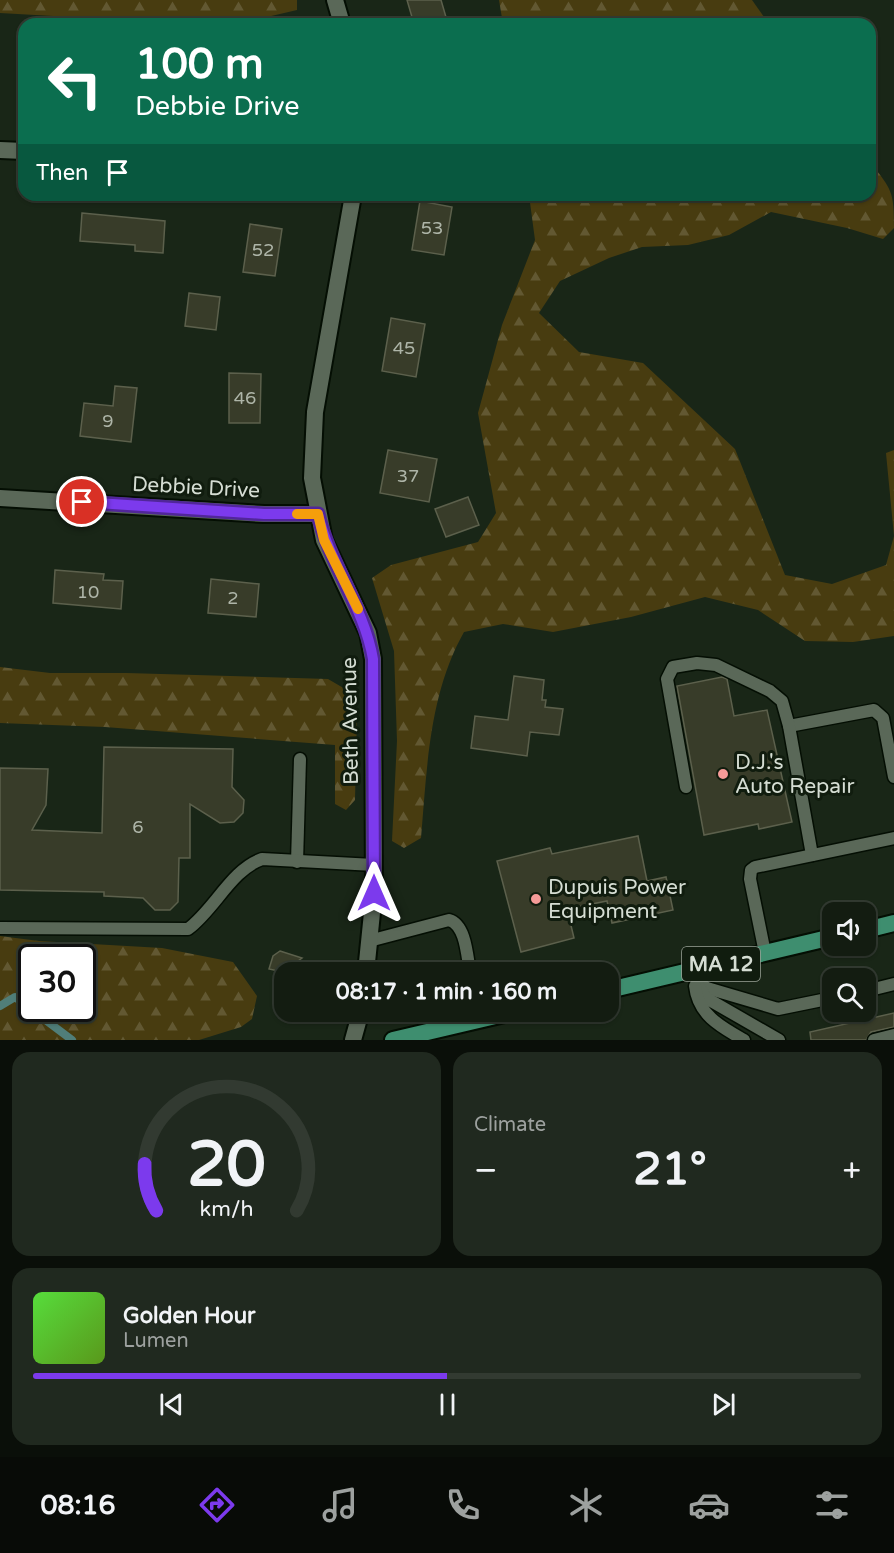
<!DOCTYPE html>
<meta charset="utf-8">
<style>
body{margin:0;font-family:"Varela Round",sans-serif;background:#20291f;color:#f1f3f6;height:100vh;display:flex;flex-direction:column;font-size:22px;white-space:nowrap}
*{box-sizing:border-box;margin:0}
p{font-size:20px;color:#9da19f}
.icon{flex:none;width:33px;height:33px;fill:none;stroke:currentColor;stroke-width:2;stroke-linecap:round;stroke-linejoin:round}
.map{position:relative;height:1040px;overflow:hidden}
.sheet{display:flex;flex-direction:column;gap:12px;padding:12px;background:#0a0f09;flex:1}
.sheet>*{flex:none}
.top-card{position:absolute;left:18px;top:18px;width:858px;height:183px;border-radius:18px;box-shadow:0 2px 4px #0004,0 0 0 2px #323a31;background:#0b6e4f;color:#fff;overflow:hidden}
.fabs{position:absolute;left:822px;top:902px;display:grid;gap:12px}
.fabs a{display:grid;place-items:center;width:54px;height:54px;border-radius:12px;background:#131c11;box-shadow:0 2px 4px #0004,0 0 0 2px #323a31;font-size:30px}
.speed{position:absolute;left:18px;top:944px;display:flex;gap:12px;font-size:30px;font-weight:700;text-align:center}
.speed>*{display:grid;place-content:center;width:78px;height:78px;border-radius:50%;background:#131c11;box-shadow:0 2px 4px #0004,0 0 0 2px #323a31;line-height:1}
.speed .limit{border:3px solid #111;border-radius:9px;background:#fff;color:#111}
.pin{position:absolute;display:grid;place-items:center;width:51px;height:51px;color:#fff;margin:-26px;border:3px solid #fff;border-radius:50%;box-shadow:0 2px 6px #0007}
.me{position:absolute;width:66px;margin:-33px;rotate:0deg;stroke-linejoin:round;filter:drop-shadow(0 0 4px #0008)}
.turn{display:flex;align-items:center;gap:21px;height:126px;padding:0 18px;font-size:27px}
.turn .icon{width:78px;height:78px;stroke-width:2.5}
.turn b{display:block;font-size:42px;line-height:51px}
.then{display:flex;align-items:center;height:57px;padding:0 18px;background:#0003;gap:12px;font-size:22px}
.big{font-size:45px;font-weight:700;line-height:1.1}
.sheet .widget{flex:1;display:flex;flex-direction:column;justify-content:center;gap:9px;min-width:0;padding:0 21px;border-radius:18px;background:#20291f}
.sheet .dial{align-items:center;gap:0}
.dial svg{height:156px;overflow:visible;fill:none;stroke:#323a31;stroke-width:7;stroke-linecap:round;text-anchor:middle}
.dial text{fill:#f1f3f6;stroke:none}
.song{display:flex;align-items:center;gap:18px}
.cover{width:72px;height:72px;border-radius:9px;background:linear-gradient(135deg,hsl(110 70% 55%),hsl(90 70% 35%))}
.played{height:6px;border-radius:3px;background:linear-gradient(90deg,#7c3aed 50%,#323a31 50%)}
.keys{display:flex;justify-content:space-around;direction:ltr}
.heat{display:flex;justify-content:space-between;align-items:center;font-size:33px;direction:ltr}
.sheet .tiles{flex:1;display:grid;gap:12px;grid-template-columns:1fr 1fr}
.widget:last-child{grid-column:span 2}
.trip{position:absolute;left:274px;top:962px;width:345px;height:60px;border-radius:18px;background:#131c11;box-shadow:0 2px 4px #0004,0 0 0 2px #323a31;font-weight:700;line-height:60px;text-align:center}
.dock{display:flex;height:96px;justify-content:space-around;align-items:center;background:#080b07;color:#9da19f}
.dock .icon{width:42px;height:42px}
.dock .selected{color:#7c3aed}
.dock b{font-size:27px;color:#f1f3f6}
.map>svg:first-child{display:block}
.forest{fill:url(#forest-firs);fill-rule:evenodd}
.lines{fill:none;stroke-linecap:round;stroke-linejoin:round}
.stream{stroke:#507e79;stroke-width:8}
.building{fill:#383c29;stroke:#5c604c;stroke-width:1.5}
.service-casing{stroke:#040e03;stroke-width:15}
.minor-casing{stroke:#040e03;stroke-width:20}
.primary-casing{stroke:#040e03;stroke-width:20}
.service{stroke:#5a6858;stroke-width:12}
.minor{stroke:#5a6858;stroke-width:16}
.primary{stroke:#3e8e6f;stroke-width:16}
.route-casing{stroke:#51269a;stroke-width:15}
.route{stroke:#7c3aed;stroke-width:10}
.slow{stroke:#f59e0b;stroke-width:10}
.poi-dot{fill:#f59b98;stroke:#101c0e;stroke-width:2}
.labels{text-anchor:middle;stroke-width:6;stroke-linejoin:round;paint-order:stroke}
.number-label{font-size:18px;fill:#aeb5a8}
.shield{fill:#101c0e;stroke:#9aa398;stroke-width:1.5}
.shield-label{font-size:20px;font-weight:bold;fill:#d5ddd3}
.street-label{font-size:21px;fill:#d5ddd3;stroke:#101c0e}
.poi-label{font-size:21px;fill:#d5ddd3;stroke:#101c0e;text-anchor:start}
</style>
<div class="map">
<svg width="894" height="1040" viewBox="0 0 894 1040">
<defs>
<pattern id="forest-firs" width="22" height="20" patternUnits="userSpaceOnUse" patternTransform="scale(1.5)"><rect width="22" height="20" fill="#483c10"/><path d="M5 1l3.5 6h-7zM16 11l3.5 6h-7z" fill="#625832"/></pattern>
</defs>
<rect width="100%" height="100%" fill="#192617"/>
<g class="forest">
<path d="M0,0H297V10L237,24H91L71,17L0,13Z"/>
<path d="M499,0H752L769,24H503Z"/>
<path d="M870,162C892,190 894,191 894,228L883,239L847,228L771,212L729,235L688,245L642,247L609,258L560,281L539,313L579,352L643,363L735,449L785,575L832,584L886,565L894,536L886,453L894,450V636L853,642L805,641L758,610L705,597L631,617L553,632L503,624L464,632C429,694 427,768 421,838L404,848L392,841L397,741L394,651L372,578L391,565L478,542L496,513L478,413L502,325L535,240L529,195H870Z"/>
<path d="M0,667L50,673H126L328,679L352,693L357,712L355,800L346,810L335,804V745L105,727L0,723Z"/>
<path d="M0,936L39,941L162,948L233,962L257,996L252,1019L241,1027L199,1040H0ZM32,957H82V1008H32Z"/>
</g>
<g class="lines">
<path class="stream" d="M0,1006L15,997L72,1040"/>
</g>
<g class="building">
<path d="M407,0H441L448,24H414Z"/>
<path d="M420,201L452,207L444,255L412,250Z"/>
<path d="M82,213L165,221L163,253L135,251V245L80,241Z"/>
<path d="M250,224L282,229L275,276L243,272Z"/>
<path d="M189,293L220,297L216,330L185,326Z"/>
<path d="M391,318L425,324L416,377L382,371Z"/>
<path d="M229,373L261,374L260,423H229Z"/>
<path d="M115,386L137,388L131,442L80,436L84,403L113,406Z"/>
<path d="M388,450L437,459L429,502L380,493Z"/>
<path d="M468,497L479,525L446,537L435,509Z"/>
<path d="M55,570L104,574L103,580L123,581L121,609L53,603Z"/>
<path d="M211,579L259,584L256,617L208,613Z"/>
<path d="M514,676L544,680L542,700H546L545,707L563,709L559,735L530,732L527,756L471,748L475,716L508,720Z"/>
<path d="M722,677L727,679L734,716L767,710L792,822L759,829L758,824L704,835L677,686Z"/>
<path d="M104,747L233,749L232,787L244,800L243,813L234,822L220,823L190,804V858H179L178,902L170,910H155L143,898L104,896V892L0,890V768L48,769L46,805L32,830L102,833Z"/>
<path d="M638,836L647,881L666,877L673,910L612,923L607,901L567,909L574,938L521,952L497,861L550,848L552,854Z"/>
<path d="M280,951L302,958L283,972L269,969L273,956Z"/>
<path d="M894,1013V1027L871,1032L866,1040H811L810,1032Z"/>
</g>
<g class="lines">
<defs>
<g id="service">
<path d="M789,726L874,710L883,718L894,777"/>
<path d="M686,787L667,679L673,667L697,663L716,665L770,691L782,701L789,726L812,855"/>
<path d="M297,862L300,759"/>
<path d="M0,928L188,929C215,909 231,870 262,859L374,865"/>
<path d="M369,941L449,920C466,925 467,956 470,972"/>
<path d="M765,953L750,879L751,870L755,867L894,838"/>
<path d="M694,970L699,982L707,988L778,1009L832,998"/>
<path d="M697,983L706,998L779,1040"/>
<path d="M695,986C698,1015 721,1027 744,1040"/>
<path d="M866,991L894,984"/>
<path d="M874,1040L894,1035"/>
</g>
<g id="minor">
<path d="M335,0L342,24"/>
<path d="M0,150L24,151"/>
<path d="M353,195L315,412L312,478L324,540L368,633L373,659L374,893L366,972"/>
<path d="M0,498L264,514H318"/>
<path d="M353,1040L361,1011"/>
</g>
<g id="primary">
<path d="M866,930L894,923"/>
<path d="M609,990L832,937"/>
<path d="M393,1040L517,1011"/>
</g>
</defs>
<use href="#service" class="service-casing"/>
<use href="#minor" class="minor-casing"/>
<use href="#primary" class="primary-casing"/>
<use href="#service" class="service"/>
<use href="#minor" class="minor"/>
<use href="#primary" class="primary"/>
</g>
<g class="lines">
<defs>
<path id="route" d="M82,502L264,514H318C330,565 364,607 373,659L374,893"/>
</defs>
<use href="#route" class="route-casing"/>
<use href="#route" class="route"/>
<path class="slow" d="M297,514H318L324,540L358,609"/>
</g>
<g class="poi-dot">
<circle cx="723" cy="774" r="6"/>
<circle cx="536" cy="899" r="6"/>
</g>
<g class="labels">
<g class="number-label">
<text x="432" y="234">53</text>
<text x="263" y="256">52</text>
<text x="404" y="354">45</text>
<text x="245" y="404">46</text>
<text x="108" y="427">9</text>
<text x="408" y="482">37</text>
<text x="88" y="598">10</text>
<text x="233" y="604">2</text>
<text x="138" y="833">6</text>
</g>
<rect class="shield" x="682" y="947" width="78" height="34" rx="4.5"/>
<g class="shield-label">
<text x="721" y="971">MA 12</text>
</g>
<g class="street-label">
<text transform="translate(196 487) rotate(3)" y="7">Debbie Drive</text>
<text transform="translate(350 721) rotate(-91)" y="7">Beth Avenue</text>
</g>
<g class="poi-label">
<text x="735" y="769">D.J.'s<tspan x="735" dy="24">Auto Repair</tspan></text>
<text x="548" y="894">Dupuis Power<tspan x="548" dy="24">Equipment</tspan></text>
</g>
</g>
</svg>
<div class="fabs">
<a><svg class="icon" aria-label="sound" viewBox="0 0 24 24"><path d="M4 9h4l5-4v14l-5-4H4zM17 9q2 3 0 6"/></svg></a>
<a><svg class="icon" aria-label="search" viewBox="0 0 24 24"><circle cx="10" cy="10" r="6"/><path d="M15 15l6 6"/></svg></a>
</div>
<div class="speed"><div class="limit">30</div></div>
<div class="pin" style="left:82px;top:502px;background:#d93025"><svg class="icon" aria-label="arrive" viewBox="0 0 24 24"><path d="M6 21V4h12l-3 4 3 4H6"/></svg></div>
<svg class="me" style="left:374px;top:893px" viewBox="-20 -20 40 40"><path d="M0-17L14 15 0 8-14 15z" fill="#7c3aed" stroke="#fff" stroke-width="4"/></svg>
<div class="trip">08:17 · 1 min · 160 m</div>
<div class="top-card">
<div class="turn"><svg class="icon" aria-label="left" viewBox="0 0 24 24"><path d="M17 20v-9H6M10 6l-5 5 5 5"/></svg><div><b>100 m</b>Debbie Drive</div></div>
<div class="then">Then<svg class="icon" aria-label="arrive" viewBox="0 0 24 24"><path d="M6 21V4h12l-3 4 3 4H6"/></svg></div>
</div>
</div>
<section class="sheet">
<div class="tiles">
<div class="widget dial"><svg viewBox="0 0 100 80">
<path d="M14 69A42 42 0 1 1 86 69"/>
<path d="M14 69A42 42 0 0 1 8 45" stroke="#7c3aed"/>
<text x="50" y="56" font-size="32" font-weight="700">20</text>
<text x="50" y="72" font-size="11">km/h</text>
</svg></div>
<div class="widget"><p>Climate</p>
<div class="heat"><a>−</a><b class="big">21°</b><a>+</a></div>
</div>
<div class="widget">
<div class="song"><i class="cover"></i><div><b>Golden Hour</b><p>Lumen</p></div></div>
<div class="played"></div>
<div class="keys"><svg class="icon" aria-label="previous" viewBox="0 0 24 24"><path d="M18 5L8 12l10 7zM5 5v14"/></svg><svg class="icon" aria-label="pause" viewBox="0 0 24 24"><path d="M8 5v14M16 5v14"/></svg><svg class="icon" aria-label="next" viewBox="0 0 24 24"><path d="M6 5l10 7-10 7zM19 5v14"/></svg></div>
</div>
</div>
</section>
<nav class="dock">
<b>08:16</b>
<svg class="icon selected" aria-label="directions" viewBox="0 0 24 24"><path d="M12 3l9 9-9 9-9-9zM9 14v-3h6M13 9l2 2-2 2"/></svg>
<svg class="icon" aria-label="music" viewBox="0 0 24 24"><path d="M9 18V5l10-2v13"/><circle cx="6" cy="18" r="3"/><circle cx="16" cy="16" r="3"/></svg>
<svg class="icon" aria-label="phone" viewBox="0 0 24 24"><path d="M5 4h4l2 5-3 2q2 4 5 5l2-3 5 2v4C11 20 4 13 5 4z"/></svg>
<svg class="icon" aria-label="climate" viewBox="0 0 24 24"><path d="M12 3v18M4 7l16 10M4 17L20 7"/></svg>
<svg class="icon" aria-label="car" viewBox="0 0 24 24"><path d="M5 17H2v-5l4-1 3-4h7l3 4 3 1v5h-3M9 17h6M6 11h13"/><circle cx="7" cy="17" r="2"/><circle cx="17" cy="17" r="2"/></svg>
<svg class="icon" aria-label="filters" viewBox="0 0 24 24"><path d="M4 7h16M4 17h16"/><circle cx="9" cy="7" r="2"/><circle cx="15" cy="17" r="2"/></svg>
</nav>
